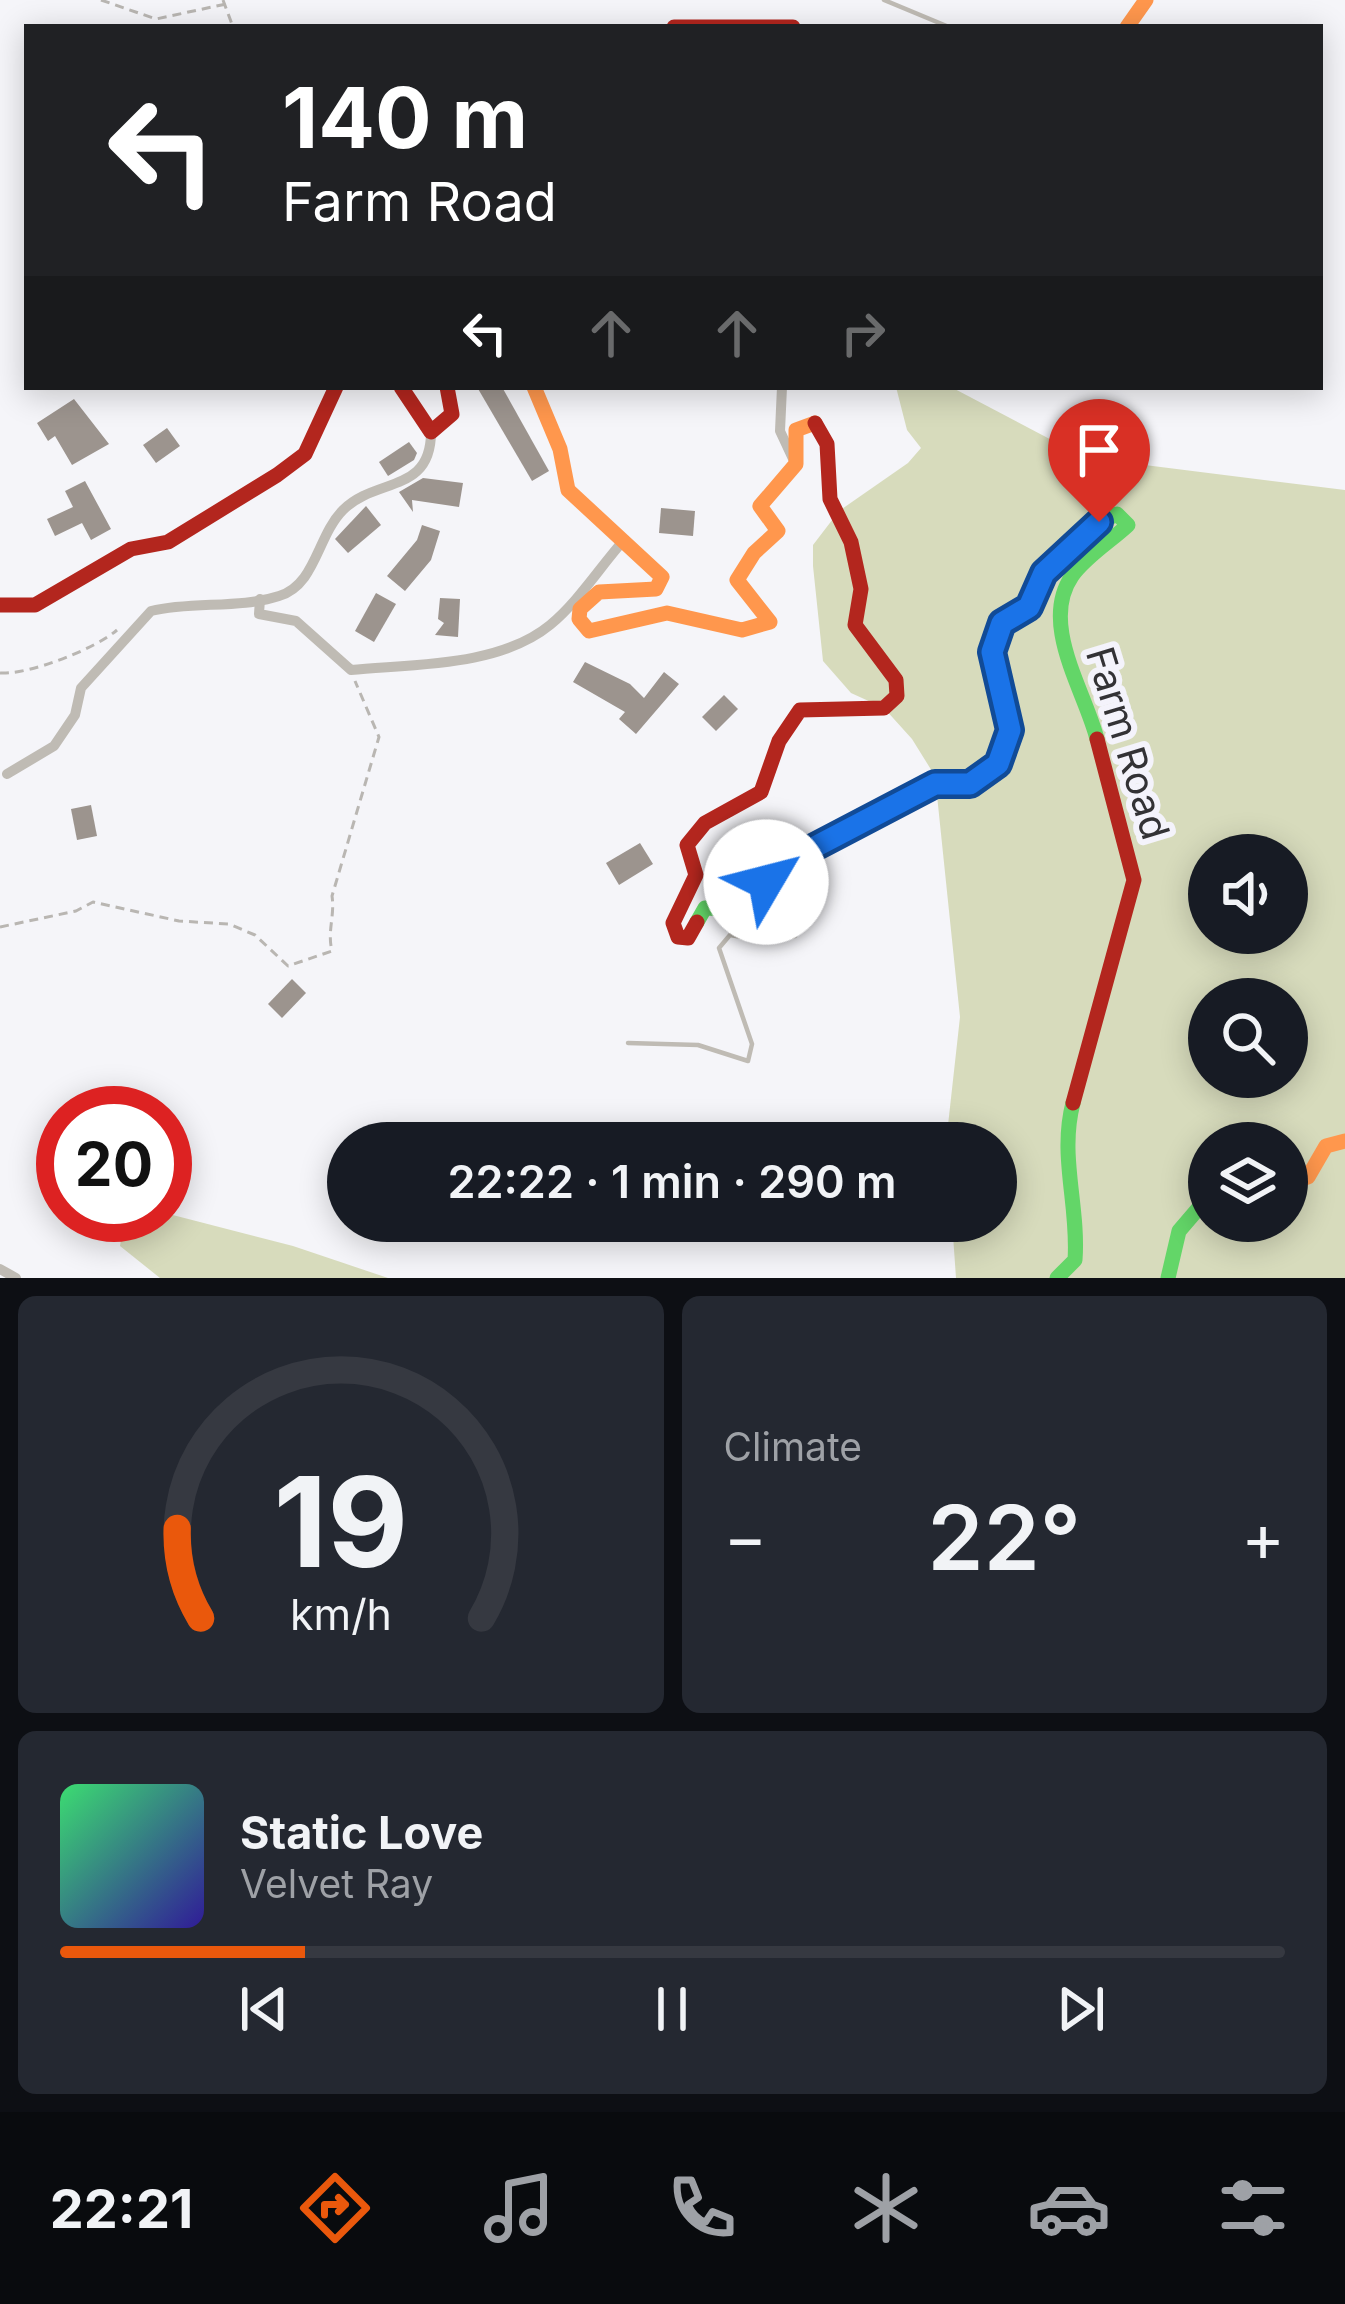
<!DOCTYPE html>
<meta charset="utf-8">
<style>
body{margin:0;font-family:Inter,sans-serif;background:#242831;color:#f1f3f6;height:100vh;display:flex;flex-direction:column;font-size:45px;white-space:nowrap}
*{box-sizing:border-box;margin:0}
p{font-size:39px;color:#9ea1a6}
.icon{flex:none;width:66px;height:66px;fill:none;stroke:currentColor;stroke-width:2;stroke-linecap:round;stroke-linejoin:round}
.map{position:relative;height:1278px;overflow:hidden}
.panel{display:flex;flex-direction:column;gap:18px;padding:18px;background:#0d0f14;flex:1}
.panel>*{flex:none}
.guide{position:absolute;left:24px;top:24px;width:1299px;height:366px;border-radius:0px;box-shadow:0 6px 30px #0003;background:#202124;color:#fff;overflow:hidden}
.tools{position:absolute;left:1188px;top:834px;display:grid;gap:24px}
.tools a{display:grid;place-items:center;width:120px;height:120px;border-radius:50%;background:#171b24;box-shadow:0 6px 30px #0003;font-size:60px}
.speed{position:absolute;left:36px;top:1086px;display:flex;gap:24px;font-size:60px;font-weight:700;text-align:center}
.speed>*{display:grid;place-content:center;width:156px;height:156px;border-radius:50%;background:#171b24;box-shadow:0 6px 30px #0003;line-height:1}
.speed .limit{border:18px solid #d22;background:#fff;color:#111}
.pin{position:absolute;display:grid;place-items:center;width:102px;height:102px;color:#fff;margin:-123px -51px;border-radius:50% 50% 50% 0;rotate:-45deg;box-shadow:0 0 12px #0007}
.pin .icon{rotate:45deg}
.me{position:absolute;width:132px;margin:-66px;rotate:53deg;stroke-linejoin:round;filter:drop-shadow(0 0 9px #0008)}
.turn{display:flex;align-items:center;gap:42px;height:252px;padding:0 60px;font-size:54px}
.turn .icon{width:156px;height:156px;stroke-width:2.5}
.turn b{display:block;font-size:84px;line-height:102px}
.lanes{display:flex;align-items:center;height:114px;padding:0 60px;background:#0003;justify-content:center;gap:60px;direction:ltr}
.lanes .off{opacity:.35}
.big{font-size:90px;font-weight:600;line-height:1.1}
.panel .widget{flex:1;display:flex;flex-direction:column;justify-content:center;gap:18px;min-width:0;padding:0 42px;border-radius:18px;background:#242831}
.panel .dial{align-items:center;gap:0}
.dial svg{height:312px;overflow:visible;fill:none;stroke:#363941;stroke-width:7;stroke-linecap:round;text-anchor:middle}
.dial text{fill:#f1f3f6;stroke:none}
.song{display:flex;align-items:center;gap:36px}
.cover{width:144px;height:144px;border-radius:18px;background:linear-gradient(135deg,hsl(140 70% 55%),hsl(250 70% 35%))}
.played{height:12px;border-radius:6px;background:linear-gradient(90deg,#ea580c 20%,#363941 20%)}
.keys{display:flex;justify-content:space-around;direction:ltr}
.heat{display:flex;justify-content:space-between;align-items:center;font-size:66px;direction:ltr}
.panel .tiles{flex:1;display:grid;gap:18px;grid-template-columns:1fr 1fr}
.widget:last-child{grid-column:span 2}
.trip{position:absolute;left:327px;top:1122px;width:690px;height:120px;border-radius:60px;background:#171b24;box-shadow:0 6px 30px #0003;font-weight:600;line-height:120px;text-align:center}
.menu{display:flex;height:192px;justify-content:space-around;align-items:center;background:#090b0e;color:#9ea1a6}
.menu .icon{width:84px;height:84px}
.menu .on{color:#ea580c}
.menu b{font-size:54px;color:#f1f3f6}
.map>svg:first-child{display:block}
.forest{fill:#d7dbbc;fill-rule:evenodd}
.building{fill:#9c948e}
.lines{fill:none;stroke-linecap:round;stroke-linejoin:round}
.path{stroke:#b9b6b2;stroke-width:3;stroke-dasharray:9 6;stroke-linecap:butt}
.lane{stroke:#bfbbb4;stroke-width:4.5}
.street{stroke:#bfbbb4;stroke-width:10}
.fast{stroke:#63d668;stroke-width:15}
.slow{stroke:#ff974d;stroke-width:15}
.jam{stroke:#b3261e;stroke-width:15}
.route-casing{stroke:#114b97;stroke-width:30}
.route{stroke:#1a73e8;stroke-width:21}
.labels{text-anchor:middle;stroke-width:12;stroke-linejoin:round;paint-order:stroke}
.street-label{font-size:39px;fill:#333235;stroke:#f4f3fb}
</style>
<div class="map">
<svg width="1345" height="1278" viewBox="0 0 1345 1278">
<rect width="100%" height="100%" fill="#f5f5f9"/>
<g class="forest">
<path d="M896,387H951L1063,446L1105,460L1345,490V1278H956L952,1221H996V1143H946L960,1017L935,776L912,739L884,708L851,693L823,661L813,566V545L839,511L908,463L921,448L907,430ZM1209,855H1287V933H1209ZM1209,999H1287V1077H1209ZM1209,1143H1287V1221H1209Z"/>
<path d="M165,1213L293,1246L388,1278H160L120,1246L125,1215Z"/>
</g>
<g class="building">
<path d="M477,387H502L549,471L532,481Z"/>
<path d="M74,399L109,444L72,465L55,436L48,441L37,423Z"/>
<path d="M167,428L180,446L156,463L143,445Z"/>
<path d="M409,442L417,453L414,460L388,476L379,462Z"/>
<path d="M423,478L463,483L459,507L412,500L413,512L399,492Z"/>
<path d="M85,481L111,529L91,540L82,523L55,536L47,519L73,507L65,491Z"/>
<path d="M366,506L381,525L348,553L335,539Z"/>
<path d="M661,508L695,511L693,536L659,533Z"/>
<path d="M422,525L440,531L431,560L405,591L387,576L417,540Z"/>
<path d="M376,593L396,604L374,642L355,631Z"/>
<path d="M440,598L460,599L458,637L435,635L444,623L438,619Z"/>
<path d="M585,662L630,684L644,698L664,672L679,684L636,734L619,719L625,712L573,682Z"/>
<path d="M724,695L738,709L716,731L702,717Z"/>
<path d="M91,805L97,836L77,840L71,809Z"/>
<path d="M640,843L653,864L619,885L606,863Z"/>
<path d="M292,979L306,993L282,1018L268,1004Z"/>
</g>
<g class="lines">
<g class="path">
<path d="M101,0L156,19L226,4"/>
<path d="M223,0L233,27"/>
<path d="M0,673C29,675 95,649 117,630"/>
<path d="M0,927L76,911L93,902L179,921L229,924L255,935L288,966L332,951C327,931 335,916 332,896L379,737L355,681"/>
</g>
<g class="lane">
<path d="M884,0L949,27"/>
<path d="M628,1043L698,1045L748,1061L752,1044L719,948L730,935L766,941L795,936L796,917L766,882L774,857"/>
</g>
<g class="street">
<path d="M782,387L780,431L794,461"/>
<path d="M260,599L259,614L296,621L351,670C413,664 499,667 550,625C578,602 600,567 624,540"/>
<path d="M7,774L54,746L75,715L81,688L151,611C193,601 239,609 279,596C316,585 317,536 343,510C376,477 431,494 431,432"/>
<path d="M0,1269L16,1278"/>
</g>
<g class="fast">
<path d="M697,922L705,908L748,910L753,891L745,858L809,851L935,784H970L999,764L1010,730L992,652L1002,623C1032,605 1026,601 1043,574C1059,550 1091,525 1117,514L1128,525C1111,541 1085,557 1072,576C1039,624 1085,691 1097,739"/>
<path d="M1057,1278L1075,1260C1079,1206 1059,1156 1073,1103"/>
<path d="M1168,1278L1179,1231L1209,1196"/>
</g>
<g class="slow">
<path d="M1127,27L1146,0"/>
<path d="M534,387L560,449L568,490L662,577L656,589L599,592L580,609L579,619L589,631L667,613L742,630L770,622L737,580L754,553L778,531L760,506L796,464V430L815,423"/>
<path d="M1287,1184L1308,1177L1326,1146L1345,1141"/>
</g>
<g class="jam">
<path d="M674,27H793"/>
<path d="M401,387L431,432L452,414L447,387"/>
<path d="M0,605H35L131,549L168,542L277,475L305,454L336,387"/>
<path d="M697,922L688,938L678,937L673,923L696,875L687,845L705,823L761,792L779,741L800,710L884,708L897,696L896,680L855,625L861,589L851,542L830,499L827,444L815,423"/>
<path d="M1073,1103L1134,880L1097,739"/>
</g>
</g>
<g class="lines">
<defs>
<path id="route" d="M766,882L774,857L809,850L935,784H970L998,764L1010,730L992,652L1002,623L1029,607L1044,573L1099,522"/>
</defs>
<use href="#route" class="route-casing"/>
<use href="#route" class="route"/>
</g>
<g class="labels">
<g class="street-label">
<text transform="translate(1128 743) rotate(73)" y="14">Farm Road</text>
</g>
</g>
</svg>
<div class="tools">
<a><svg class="icon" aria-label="sound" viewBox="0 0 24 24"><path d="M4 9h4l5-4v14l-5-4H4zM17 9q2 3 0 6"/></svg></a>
<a><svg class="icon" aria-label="search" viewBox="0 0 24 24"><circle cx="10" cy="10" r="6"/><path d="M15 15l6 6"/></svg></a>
<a><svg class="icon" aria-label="layers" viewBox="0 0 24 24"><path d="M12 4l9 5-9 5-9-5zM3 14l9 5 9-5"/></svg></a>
</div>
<div class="speed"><div class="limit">20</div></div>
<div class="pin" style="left:1099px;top:522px;background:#d93025"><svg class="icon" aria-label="arrive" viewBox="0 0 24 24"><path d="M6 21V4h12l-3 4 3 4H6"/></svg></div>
<svg class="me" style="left:766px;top:882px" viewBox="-20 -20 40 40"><circle r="19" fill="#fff"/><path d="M0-13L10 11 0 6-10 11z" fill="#1a73e8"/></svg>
<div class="trip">22:22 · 1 min · 290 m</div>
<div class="guide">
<div class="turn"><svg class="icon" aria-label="left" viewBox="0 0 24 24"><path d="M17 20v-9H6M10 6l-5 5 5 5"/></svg><div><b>140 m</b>Farm Road</div></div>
<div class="lanes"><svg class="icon" aria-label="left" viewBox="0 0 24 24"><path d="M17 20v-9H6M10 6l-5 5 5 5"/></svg><svg class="icon off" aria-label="ahead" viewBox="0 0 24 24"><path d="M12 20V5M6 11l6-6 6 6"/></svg><svg class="icon off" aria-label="ahead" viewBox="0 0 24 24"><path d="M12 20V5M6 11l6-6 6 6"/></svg><svg class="icon off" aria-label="right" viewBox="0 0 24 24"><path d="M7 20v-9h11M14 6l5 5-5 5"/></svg></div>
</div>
</div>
<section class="panel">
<div class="tiles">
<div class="widget dial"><svg viewBox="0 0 100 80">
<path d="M14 69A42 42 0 1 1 86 69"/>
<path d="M14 69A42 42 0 0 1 8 46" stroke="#ea580c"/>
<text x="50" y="56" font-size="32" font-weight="700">19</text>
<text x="50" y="72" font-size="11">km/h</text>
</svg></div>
<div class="widget"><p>Climate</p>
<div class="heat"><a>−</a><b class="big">22°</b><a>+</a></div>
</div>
<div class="widget">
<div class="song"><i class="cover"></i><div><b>Static Love</b><p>Velvet Ray</p></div></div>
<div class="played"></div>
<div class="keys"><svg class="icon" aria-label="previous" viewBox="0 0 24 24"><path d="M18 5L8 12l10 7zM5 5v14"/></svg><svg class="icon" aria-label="pause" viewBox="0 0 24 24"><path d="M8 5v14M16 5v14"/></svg><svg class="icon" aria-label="next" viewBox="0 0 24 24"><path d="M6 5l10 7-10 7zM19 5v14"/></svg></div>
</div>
</div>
</section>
<nav class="menu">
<b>22:21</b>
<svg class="icon on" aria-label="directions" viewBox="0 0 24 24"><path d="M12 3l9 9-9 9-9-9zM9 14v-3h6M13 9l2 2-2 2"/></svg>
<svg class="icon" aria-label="music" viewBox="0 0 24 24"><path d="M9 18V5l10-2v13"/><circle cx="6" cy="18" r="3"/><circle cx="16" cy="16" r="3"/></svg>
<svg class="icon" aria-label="phone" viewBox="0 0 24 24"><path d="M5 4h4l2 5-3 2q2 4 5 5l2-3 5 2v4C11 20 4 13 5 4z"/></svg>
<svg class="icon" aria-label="climate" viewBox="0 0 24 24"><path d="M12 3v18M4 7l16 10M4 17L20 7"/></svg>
<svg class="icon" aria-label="car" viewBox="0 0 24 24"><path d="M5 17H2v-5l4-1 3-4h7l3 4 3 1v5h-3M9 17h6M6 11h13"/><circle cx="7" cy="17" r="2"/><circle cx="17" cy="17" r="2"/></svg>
<svg class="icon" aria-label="filters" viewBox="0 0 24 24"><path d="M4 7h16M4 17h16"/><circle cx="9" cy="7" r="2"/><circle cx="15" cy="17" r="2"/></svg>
</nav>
